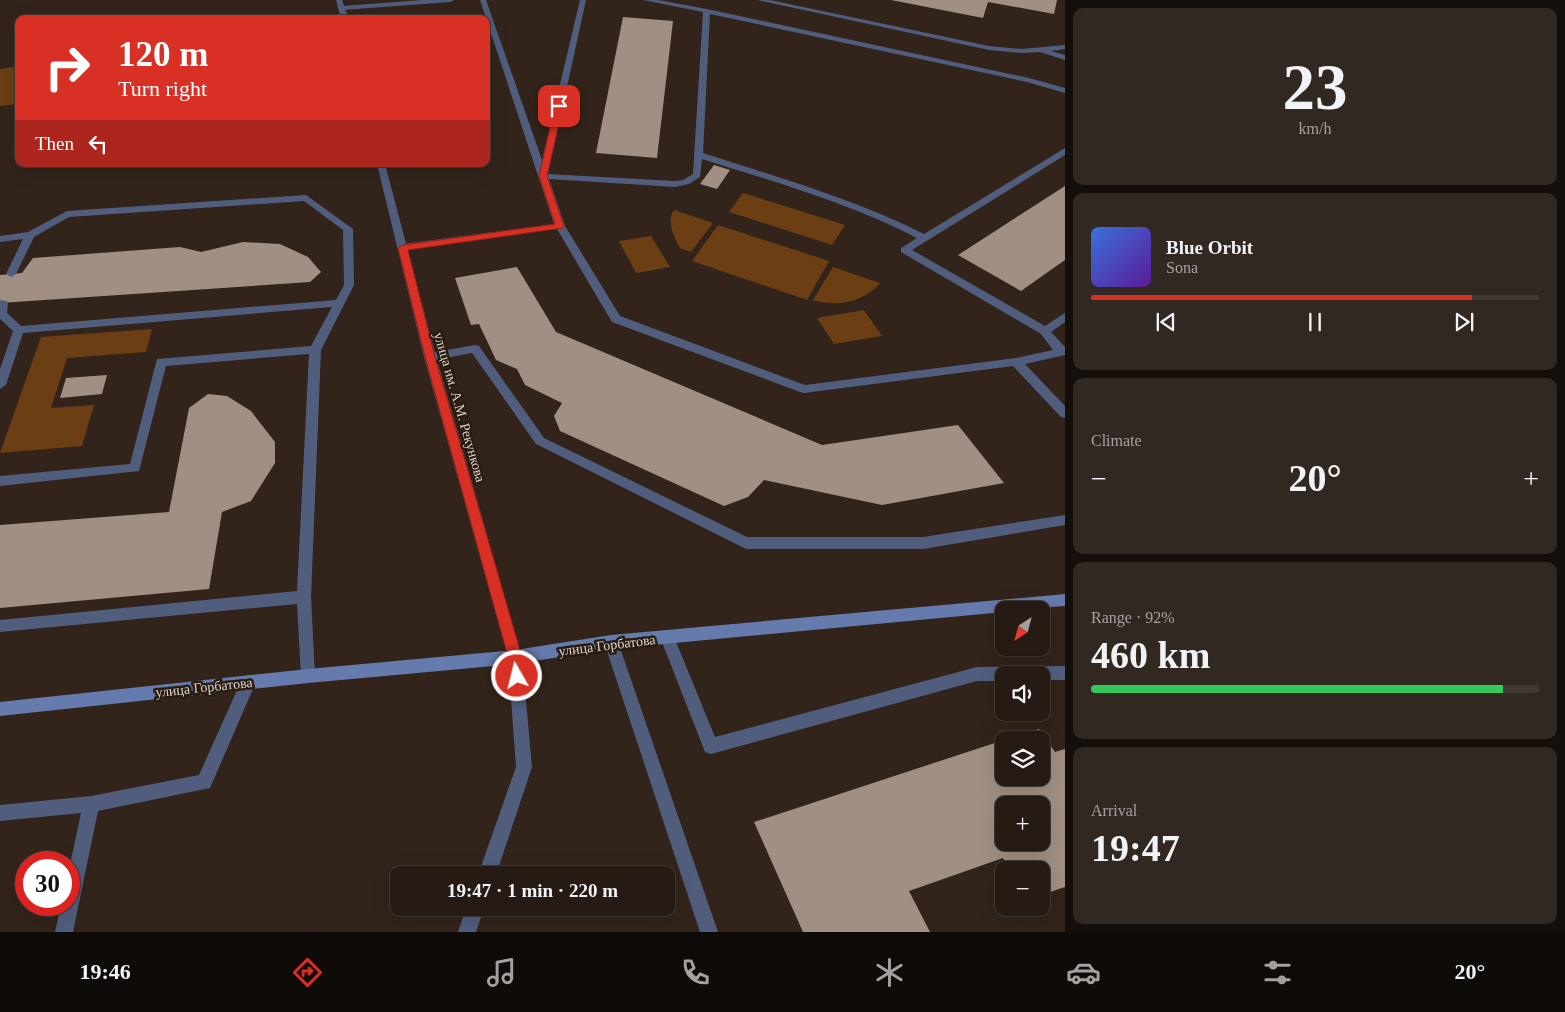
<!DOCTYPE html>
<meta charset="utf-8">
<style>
body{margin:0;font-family:Georgia,serif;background:#322822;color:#f1f3f6;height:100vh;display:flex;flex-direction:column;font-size:19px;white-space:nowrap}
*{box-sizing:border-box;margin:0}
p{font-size:16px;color:#a4a1a0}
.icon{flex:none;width:28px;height:28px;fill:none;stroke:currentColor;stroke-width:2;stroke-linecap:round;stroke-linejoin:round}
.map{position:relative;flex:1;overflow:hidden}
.panel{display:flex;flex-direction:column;gap:8px;padding:8px;background:#150f0b;width:500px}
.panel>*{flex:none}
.banner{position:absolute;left:15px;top:15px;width:475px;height:152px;border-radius:10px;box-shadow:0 5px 20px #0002,0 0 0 1px #423934;background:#d93025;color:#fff;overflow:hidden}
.needle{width:32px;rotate:216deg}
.tools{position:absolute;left:995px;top:601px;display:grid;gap:10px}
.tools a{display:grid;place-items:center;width:55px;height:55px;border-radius:10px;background:#261b14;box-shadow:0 5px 20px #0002,0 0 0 1px #423934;font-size:25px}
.speed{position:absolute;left:15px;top:851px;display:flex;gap:10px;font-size:25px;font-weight:700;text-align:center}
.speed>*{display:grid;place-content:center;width:65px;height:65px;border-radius:50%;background:#261b14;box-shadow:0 5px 20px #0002,0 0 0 1px #423934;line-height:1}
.speed .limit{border:8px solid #d22;background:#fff;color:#111}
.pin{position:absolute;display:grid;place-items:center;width:42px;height:42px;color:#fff;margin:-21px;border-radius:10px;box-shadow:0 2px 8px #0006}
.me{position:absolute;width:55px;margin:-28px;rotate:352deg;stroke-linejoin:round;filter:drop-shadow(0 0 4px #0008)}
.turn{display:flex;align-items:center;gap:18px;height:105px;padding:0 20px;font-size:22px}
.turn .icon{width:65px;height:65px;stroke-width:2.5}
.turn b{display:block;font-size:35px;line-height:42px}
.then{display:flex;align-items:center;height:48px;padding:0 20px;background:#0003;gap:10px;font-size:19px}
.big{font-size:38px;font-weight:700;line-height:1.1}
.panel .card{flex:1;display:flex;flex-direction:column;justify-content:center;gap:8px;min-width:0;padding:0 18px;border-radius:10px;background:#322822}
.panel .dial{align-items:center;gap:0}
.dial b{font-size:65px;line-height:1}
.song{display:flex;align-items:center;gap:15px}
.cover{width:60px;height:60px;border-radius:8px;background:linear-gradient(135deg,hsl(220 70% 55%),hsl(270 70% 35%))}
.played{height:5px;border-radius:2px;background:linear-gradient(90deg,#d93025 85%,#423934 85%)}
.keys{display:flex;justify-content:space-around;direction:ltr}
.heat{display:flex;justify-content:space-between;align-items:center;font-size:28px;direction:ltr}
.charge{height:8px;border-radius:4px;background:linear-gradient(90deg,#34c759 92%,#423934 0)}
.trip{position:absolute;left:390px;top:866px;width:285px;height:50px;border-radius:10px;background:#261b14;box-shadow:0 5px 20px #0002,0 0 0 1px #423934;font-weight:700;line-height:50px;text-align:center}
.dock{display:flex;height:80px;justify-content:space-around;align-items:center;background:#0f0b08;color:#a4a1a0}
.dock .icon{width:35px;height:35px}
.dock .selected{color:#d93025}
.dock b{font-size:22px;color:#f1f3f6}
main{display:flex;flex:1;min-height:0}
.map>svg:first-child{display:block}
.green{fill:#6c3e14}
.building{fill:#a08f82;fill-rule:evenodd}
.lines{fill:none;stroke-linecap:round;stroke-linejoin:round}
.lane{fill:#505d7d;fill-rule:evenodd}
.street{fill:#505d7d;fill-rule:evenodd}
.secondary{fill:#667bad;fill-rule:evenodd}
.route{fill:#d93025;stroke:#8d1f18}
.labels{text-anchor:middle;stroke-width:5;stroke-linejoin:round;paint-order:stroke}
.street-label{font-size:14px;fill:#ded4cd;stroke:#281b10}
</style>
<main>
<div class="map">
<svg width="1065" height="932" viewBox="0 0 1065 932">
<rect width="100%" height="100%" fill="#32241a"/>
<g class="green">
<path d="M19,66V104L0,106V69Z"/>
<path d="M743,193L845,225L832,245L729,212Z"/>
<path d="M674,210L713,223L691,252L680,248C674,237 666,222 674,210Z"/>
<path d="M718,225L829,261L807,300L692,261Z"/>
<path d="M651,236L670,267L636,273L619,241Z"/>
<path d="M833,267L880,283C863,303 837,307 813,300Z"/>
<path d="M864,310L882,336L834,344L817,318Z"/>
<path d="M152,329L146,352L67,358L51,408L94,405L82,446L0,453L41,337Z"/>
</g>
<g class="building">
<path d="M891,0H1057L1054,14L988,2L983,18Z"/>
<path d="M623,17L673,21L657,158L596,153Z"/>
<path d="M714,165L730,170L717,189L700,184Z"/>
<path d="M1065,186V260L1021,291L958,255Z"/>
<path d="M243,242L280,244L308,257L321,272L310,282L0,303V275L22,273L33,258L180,247L201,252Z"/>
<path d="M517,267L556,332L822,445L958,425L1004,483L882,505L764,480L748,497L724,506L560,431L554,416L562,403L525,385L517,369L496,360L479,324L471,325L455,278Z"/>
<path d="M107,375L102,394L60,398L66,378Z"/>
<path d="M208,394L227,396L251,411L275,442V463L251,501L222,512L209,589L0,608V525L169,512L189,408Z"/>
<path d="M1039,729L1055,752L1065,749V887L1041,895V870H1010L1003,858L909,891L930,932H803L754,822L1004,740V778H1041V740H1006ZM1004,805H1041V842H1004Z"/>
</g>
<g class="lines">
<g class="lane">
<path d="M422,0H454L451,2L342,10L338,8L342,6Z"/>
<path d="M480,0H486L542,160L580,0H586L548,174L675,181L683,180L693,174L703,12L643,0H658L707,9L1029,78L1065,88V93L1027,82L710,14L703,153C777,177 854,199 924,234L1065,148V155L912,250L1045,326L1065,313V322L1051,332L1065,347V355L1025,364L1065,406V418L1061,417L1013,366L804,393L800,392L612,322L557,229L399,249V245L403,244L554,224ZM702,159C775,182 850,203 917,238L901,248V252L1041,334L1053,350L1016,358L805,385L620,316L565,226L549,179L675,187L689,184L700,177Z"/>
<path d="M757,0H770L989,46L1022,49L1065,45V49L1051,51L1065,55V60L1040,52L1022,53L989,50Z"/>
<path d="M306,195L353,229L354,285L321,350L311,597L315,676L313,681L308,683L303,681L301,676L297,604L0,632V620L297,591L309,354L166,366L139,471L0,486V476L130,464L157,359L311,346L332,307L23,333L6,385L0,389V369L13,331L0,319V300L7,301L8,303L7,313L21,326L336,300L344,285L343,230L304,201L69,217L34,237L16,274L11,277L6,274L23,239L0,242V236L28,232L67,211Z"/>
<path d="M475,345L479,346L544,438L747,537H923L1065,515V525L923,549H746L536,444L472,353L430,361L424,357L430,353Z"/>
<path d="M667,630L672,632L674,637L715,737L977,667L1065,666V680H1041V675H1004V681H977L711,754L705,752L660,637L662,632Z"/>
<path d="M611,635L616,637L618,642L718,932H700L604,642L606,637Z"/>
<path d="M248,675L253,677L256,682L210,788L98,811L73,932H55L61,905H69V869L81,813L0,821V805L91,796L199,775L243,677Z"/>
</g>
<g class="street">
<path d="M336,0H342L349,19H341Z"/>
<path d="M377,164H385L436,357L522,657L532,767L496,875H478L516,767L508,657L424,357Z"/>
<path d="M466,908H484L476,932H458Z"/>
</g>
<path class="secondary" d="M1065,594V606L1004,610V612L611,649L515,664L308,683L0,716V702L308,669L515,650L611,635Z"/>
</g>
<path class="route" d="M559,103L563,106L547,176L564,226L563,228L408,250L435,357L522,657L524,676L522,680L517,682L512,680L508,657L425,357L398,248L403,245L555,224L539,176L555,106Z"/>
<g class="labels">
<g class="street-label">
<text transform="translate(460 407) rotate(74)" y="5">улица им. А.М. Рекункова</text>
<text transform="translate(607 645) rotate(-7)" y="5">улица Горбатова</text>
<text transform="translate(204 687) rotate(-6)" y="5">улица Горбатова</text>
</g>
</g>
</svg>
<div class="tools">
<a><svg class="needle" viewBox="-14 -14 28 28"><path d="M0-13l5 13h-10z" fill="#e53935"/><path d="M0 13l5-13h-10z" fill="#a4a1a0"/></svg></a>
<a><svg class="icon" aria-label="sound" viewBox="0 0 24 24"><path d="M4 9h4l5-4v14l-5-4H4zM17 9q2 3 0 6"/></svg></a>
<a><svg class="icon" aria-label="layers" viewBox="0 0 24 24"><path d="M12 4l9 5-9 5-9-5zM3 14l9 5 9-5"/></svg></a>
<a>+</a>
<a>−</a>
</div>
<div class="speed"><div class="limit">30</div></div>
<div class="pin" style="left:559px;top:106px;background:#d93025"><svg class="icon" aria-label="arrive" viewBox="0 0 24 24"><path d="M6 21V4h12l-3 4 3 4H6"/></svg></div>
<svg class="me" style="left:517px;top:676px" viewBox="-20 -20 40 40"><circle r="17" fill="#d93025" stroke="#fff" stroke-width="3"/><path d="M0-11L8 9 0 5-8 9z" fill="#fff"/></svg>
<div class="trip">19:47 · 1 min · 220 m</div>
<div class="banner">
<div class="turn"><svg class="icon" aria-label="right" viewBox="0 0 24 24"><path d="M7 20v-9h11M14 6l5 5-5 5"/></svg><div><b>120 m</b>Turn right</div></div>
<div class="then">Then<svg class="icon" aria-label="left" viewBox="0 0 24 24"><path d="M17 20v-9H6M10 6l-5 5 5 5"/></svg></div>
</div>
</div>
<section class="panel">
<div class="card dial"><b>23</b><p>km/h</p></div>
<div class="card">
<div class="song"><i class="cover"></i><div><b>Blue Orbit</b><p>Sona</p></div></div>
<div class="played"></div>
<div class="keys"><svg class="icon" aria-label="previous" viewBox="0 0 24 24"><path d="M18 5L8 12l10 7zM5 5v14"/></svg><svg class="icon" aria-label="pause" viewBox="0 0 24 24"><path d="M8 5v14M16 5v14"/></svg><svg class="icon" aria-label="next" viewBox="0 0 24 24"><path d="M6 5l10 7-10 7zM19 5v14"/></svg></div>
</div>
<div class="card"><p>Climate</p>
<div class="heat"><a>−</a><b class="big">20°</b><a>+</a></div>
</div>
<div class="card"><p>Range · 92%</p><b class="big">460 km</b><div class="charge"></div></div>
<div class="card"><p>Arrival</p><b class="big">19:47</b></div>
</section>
</main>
<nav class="dock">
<b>19:46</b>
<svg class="icon selected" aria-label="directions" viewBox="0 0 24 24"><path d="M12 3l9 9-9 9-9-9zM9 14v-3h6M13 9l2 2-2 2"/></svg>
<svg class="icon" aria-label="music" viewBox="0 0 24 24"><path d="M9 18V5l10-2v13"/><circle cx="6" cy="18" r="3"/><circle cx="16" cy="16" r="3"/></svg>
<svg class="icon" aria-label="phone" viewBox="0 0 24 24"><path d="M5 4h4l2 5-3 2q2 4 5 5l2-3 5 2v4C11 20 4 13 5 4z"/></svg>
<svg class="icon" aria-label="climate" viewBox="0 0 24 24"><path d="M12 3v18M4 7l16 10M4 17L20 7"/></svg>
<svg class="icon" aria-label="car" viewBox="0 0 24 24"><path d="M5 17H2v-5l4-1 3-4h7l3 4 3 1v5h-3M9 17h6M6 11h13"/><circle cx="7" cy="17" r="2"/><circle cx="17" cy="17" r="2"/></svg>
<svg class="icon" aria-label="filters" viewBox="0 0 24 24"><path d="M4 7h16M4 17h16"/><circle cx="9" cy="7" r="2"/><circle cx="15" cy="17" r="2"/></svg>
<b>20°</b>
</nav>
